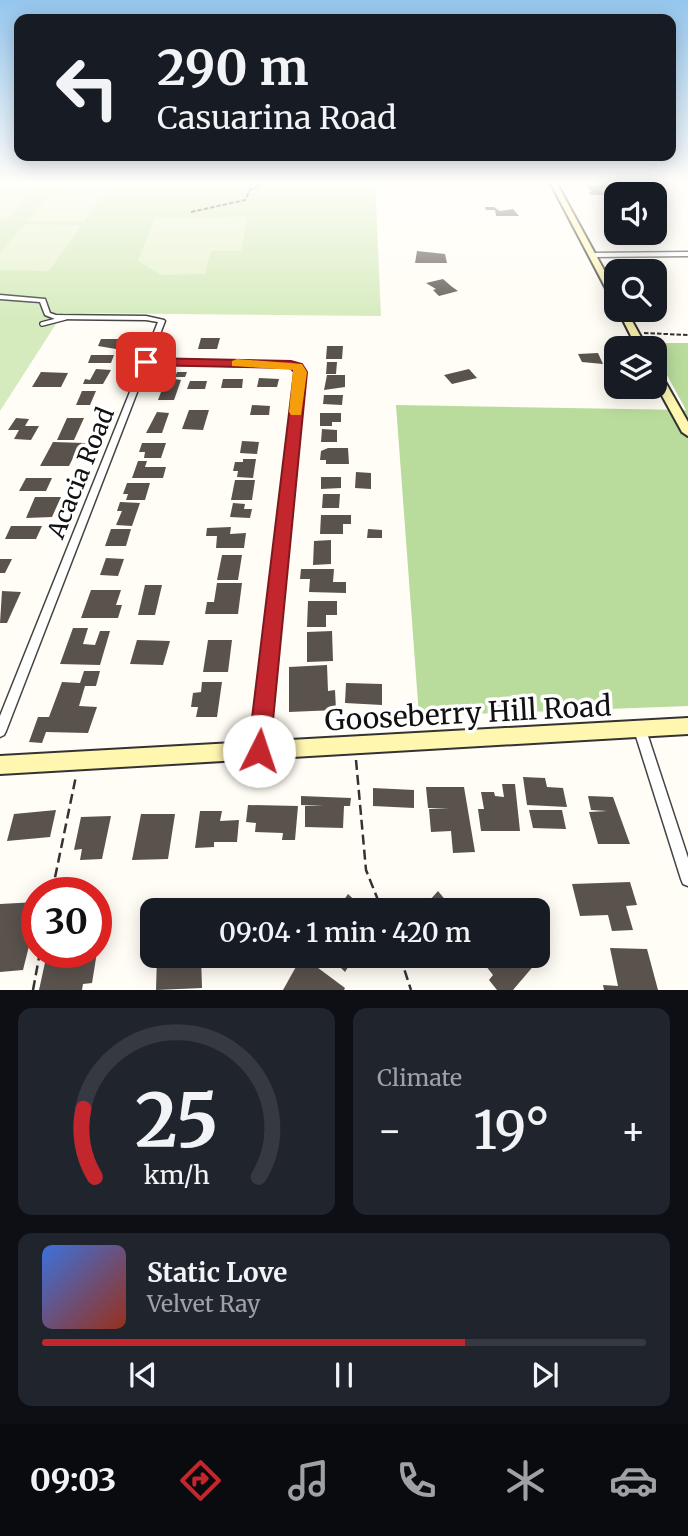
<!DOCTYPE html>
<meta charset="utf-8">
<style>
body{margin:0;font-family:Merriweather,serif;background:#20242c;color:#f1f3f6;height:100vh;display:flex;flex-direction:column;font-size:26px;white-space:nowrap}
*{box-sizing:border-box;margin:0}
p{font-size:23px;color:#9ea1a6}
.icon{flex:none;width:38px;height:38px;fill:none;stroke:currentColor;stroke-width:2;stroke-linecap:round;stroke-linejoin:round}
.map{position:relative;height:990px;overflow:hidden}
.drawer{display:flex;flex-direction:column;gap:18px;padding:18px;background:#0d0f14;flex:1}
.drawer>*{flex:none}
.banner{position:absolute;left:14px;top:14px;width:662px;height:147px;border-radius:14px;box-shadow:0 4px 18px #0003;background:#171b24;color:#f1f3f6;overflow:hidden}
.buttons{position:absolute;left:604px;top:182px;display:grid;gap:14px}
.buttons a{display:grid;place-items:center;width:63px;height:63px;border-radius:14px;background:#171b24;box-shadow:0 4px 18px #0003;font-size:35px}
.speed{position:absolute;left:21px;top:877px;display:flex;gap:14px;font-size:35px;font-weight:700;text-align:center}
.speed>*{display:grid;place-content:center;width:91px;height:91px;border-radius:50%;background:#171b24;box-shadow:0 4px 18px #0003;line-height:1}
.speed .limit{border:10px solid #d22;background:#fff;color:#111}
.pin{position:absolute;display:grid;place-items:center;width:60px;height:60px;color:#fff;margin:-30px;border-radius:14px;box-shadow:0 4px 10px #0006}
.me{position:absolute;width:77px;margin:-38px;rotate:4deg;stroke-linejoin:round;filter:drop-shadow(0 0 5px #0008)}
.turn{display:flex;align-items:center;gap:24px;height:147px;padding:0 28px;font-size:32px}
.turn .icon{width:91px;height:91px;stroke-width:2.5}
.turn b{display:block;font-size:49px;line-height:60px}
.big{font-size:52px;font-weight:600;line-height:1.1}
.drawer .tile{flex:1;display:flex;flex-direction:column;justify-content:center;gap:10px;min-width:0;padding:0 24px;border-radius:14px;background:#20242c}
.drawer .dial{align-items:center;gap:0}
.dial svg{height:182px;overflow:visible;fill:none;stroke:#363941;stroke-width:7;stroke-linecap:round;text-anchor:middle}
.dial text{fill:#f1f3f6;stroke:none}
.song{display:flex;align-items:center;gap:21px}
.cover{width:84px;height:84px;border-radius:10px;background:linear-gradient(135deg,hsl(220 70% 55%),hsl(10 70% 35%))}
.played{height:7px;border-radius:4px;background:linear-gradient(90deg,#c4262e 70%,#363941 70%)}
.keys{display:flex;justify-content:space-around;direction:ltr}
.heat{display:flex;justify-content:space-between;align-items:center;font-size:38px;direction:ltr}
.drawer .tiles{flex:1;display:grid;gap:18px;grid-template-columns:1fr 1fr}
.tile:last-child{grid-column:span 2}
.trip{position:absolute;left:140px;top:898px;width:410px;height:70px;border-radius:14px;background:#171b24;box-shadow:0 4px 18px #0003;font-weight:600;line-height:70px;text-align:center}
.dock{display:flex;height:112px;justify-content:space-around;align-items:center;background:#090b0e;color:#9ea1a6}
.dock .icon{width:49px;height:49px}
.dock .on{color:#c4262e}
.dock b{font-size:32px;color:#f1f3f6}
.map>svg:first-child{display:block}
.green{fill:#d5ebbd}
.forest{fill:#b9dc9c}
.pitch{fill:#e6f2cf}
.building{fill:#5a524d}
.lines{fill:none;stroke-linecap:round;stroke-linejoin:round}
.lane-casing{stroke:#444;stroke-width:6}
.street-casing{stroke:#444;stroke-width:3}
.secondary-casing{stroke:#333;stroke-width:4}
.path-far1{stroke:#333;stroke-width:2;stroke-dasharray:4.5 2;stroke-linecap:butt}
.path{stroke:#333;stroke-width:2.5;stroke-dasharray:10 5;stroke-linecap:butt}
.lane{stroke:#fff;stroke-width:3.5}
.street{fill:#fff;fill-rule:evenodd}
.secondary{fill:#fff6b0;fill-rule:evenodd}
.route{fill:#c4262e;stroke:#7f191e;stroke-width:2}
.slow{fill:#f59e0b}
.labels{text-anchor:middle;stroke-width:7;stroke-linejoin:round;paint-order:stroke}
.street-label{font-size:24px;fill:#111;stroke:#fff}
.near-street-label{font-size:28px;fill:#111;stroke:#fff}
</style>
<div class="map">
<svg width="688" height="990" viewBox="0 0 688 990">
<rect width="100%" height="100%" fill="#fffdf5"/>
<path class="green" d="M0,182H375L381,316L63,313L0,411Z"/>
<path class="forest" d="M648,343H688V706L419,716L396,405L686,410L655,353L654,348Z"/>
<g class="pitch">
<path d="M0,184L39,185L6,221H0Z"/>
<path d="M58,185H110L84,222L27,221Z"/>
<path d="M247,217L241,251H211L205,274L161,275L138,261L155,218Z"/>
<path d="M25,224L82,225L49,271L0,270V253Z"/>
</g>
<g class="building">
<path d="M586,185L616,186L618,189H601L605,195H591L588,192H592Z"/>
<path d="M485,207H494L500,211L513,209L519,216H496L495,210H486Z"/>
<path d="M631,235L658,238L661,244L631,240Z"/>
<path d="M417,251L445,254L447,263H415Z"/>
<path d="M443,279L451,286L458,291L439,296L433,290L436,289L426,283Z"/>
<path d="M201,338H220L217,349H198Z"/>
<path d="M101,339H121L116,349L98,346Z"/>
<path d="M327,346H343L342,359H326Z"/>
<path d="M598,353L603,364L582,362L578,354Z"/>
<path d="M91,355H114L111,363H88Z"/>
<path d="M327,362H337L336,374H326Z"/>
<path d="M96,369L111,370L103,384H83L85,379L90,380Z"/>
<path d="M469,369L477,378L452,384L444,375Z"/>
<path d="M41,372L68,373L61,387H32Z"/>
<path d="M177,372H187L185,377H176L175,379L181,380L174,400H158L164,384H158L160,377H175Z"/>
<path d="M327,375H345V387L324,390Z"/>
<path d="M259,378L279,379L277,387H257Z"/>
<path d="M223,379H243L242,388H221Z"/>
<path d="M190,381H207L205,389H187Z"/>
<path d="M82,391H96L90,405H76Z"/>
<path d="M324,395H343L342,405L323,404Z"/>
<path d="M252,405L270,406L269,415H250Z"/>
<path d="M189,410H209L203,430L182,429Z"/>
<path d="M157,412L169,413L162,433H146Z"/>
<path d="M320,413H341V422H332V426H320Z"/>
<path d="M16,418L29,419L25,426H39L31,440L14,439L19,430H8Z"/>
<path d="M67,418H84L74,440H57Z"/>
<path d="M322,429L337,430V442H321Z"/>
<path d="M242,441L259,442L257,454L240,453Z"/>
<path d="M53,442L84,443L91,442L88,450H77L69,466H40Z"/>
<path d="M142,443H166L161,458H144L145,452H139Z"/>
<path d="M328,448H348L349,464H326V460H320L321,451Z"/>
<path d="M243,459H256L253,478L237,477L238,471H233L235,462H243Z"/>
<path d="M138,461H147L145,467H166L163,478H132Z"/>
<path d="M356,472L371,473V489L355,488Z"/>
<path d="M321,477H341V488L321,489Z"/>
<path d="M26,478H52L46,491H19Z"/>
<path d="M235,480H255L252,500H231Z"/>
<path d="M127,483H150L145,500H126L128,494H123Z"/>
<path d="M323,494H340L339,508H322Z"/>
<path d="M35,497H61L52,517L26,518Z"/>
<path d="M120,502L140,503L132,526L116,525L122,511H117Z"/>
<path d="M233,503L245,504L244,509H252L250,518L230,517Z"/>
<path d="M321,515H351V524H343V534H320Z"/>
<path d="M11,526H42L36,539H5Z"/>
<path d="M231,527L230,534L246,533L244,548H216L217,536H206L207,528Z"/>
<path d="M111,529H131L126,546H105Z"/>
<path d="M368,529L382,530V538H367Z"/>
<path d="M331,540V564L313,565L314,541Z"/>
<path d="M222,555H242L238,580H217Z"/>
<path d="M106,558L124,559L118,576L100,575Z"/>
<path d="M0,559H12L5,573H0Z"/>
<path d="M301,569H334L333,582H346V593L309,592L310,579H300Z"/>
<path d="M217,583H242L238,614H205L207,602H214Z"/>
<path d="M145,585H162L155,615H138Z"/>
<path d="M91,590H121L116,605H122L118,618H81Z"/>
<path d="M2,591L21,592L7,623H0Z"/>
<path d="M308,601H337V615H326V627H307Z"/>
<path d="M73,628H88L83,644L95,645L100,631H110L100,665L60,664Z"/>
<path d="M332,631L333,661L307,662V632Z"/>
<path d="M137,640L170,641L163,665L130,664Z"/>
<path d="M208,640H232L228,672H203Z"/>
<path d="M327,665L328,691L335,690L336,710L289,712V667Z"/>
<path d="M84,671H100L96,686H85L79,706L97,707L88,733L46,732L42,743L29,742L38,717H49L62,682L80,683Z"/>
<path d="M202,682H222L217,717H196L198,707H191L193,693L201,692Z"/>
<path d="M346,683L382,684V705L345,703Z"/>
<path d="M523,777L545,778L547,787L563,788L567,807L527,805Z"/>
<path d="M502,784H515L520,831H481L478,809H484L481,792H494L495,796L504,797Z"/>
<path d="M426,787H464L475,852L453,853L451,831L431,832L429,809L449,808H428Z"/>
<path d="M373,788L414,790V808L373,806Z"/>
<path d="M301,796L351,798L350,806H344L343,828L305,827V806H324L301,805Z"/>
<path d="M588,796L613,797L630,844H598L589,812L607,811L591,810Z"/>
<path d="M248,805L298,806L295,840H282L283,833L255,832L256,823L246,822Z"/>
<path d="M56,810L50,837L7,841L14,814Z"/>
<path d="M529,810H562L566,829L533,828Z"/>
<path d="M200,811H222L220,821L239,820L237,842H214V847L195,848Z"/>
<path d="M141,814H175L168,859L132,860Z"/>
<path d="M111,816L102,859L80,860L82,849L74,850L81,817Z"/>
<path d="M630,882L637,905L626,906L633,930L612,931L608,915L580,916L572,884Z"/>
<path d="M438,891L452,908L459,901L467,910H421Z"/>
<path d="M348,894L365,910H337Z"/>
<path d="M37,902V914L23,970L0,972V904Z"/>
<path d="M96,914H103L98,946H96Z"/>
<path d="M610,948L647,949L658,990H604L603,985L618,986Z"/>
<path d="M537,950L542,956L513,990H497L489,980L493,975L478,956H537Z"/>
<path d="M59,952H97L92,983L83,984L82,990H39L46,958L58,957Z"/>
<path d="M157,956H178V959L201,956L202,988L156,990Z"/>
<path d="M302,956L345,988L344,990H283Z"/>
<path d="M332,956H355L345,972L330,957Z"/>
</g>
<g class="lines">
<defs>
<path id="lane" d="M42,324L65,318"/>
<g id="street">
<path d="M688,252V256L592,257L589,255L592,253Z"/>
<path d="M0,295L45,299L50,313L56,315L146,316L164,320L165,321L150,360L291,363L302,367L304,372L265,751L263,755L259,757L255,755L253,751L296,372L295,368L291,367L148,364L6,731L4,735L0,737V716L158,322L146,320L55,319L45,315L40,302L0,299Z"/>
<path d="M640,724L644,726L646,730L688,858V886L683,884L681,879L634,730L636,726Z"/>
</g>
<g id="secondary">
<path d="M550,182H556L616,292V303L612,300Z"/>
<path d="M618,310H626L647,348H637Z"/>
<path d="M654,368L659,371L688,422V436L682,432L654,381Z"/>
<path d="M688,718V734L0,774V756Z"/>
</g>
</defs>
<use href="#lane" class="lane-casing"/>
<use href="#street" class="street-casing"/>
<use href="#secondary" class="secondary-casing"/>
<g class="path-far1">
<path d="M191,212L245,200L250,190L266,182"/>
<path d="M644,333L688,335"/>
</g>
<g class="path">
<path d="M356,760L366,870L382,910"/>
<path d="M52,892L76,776"/>
<path d="M400,956L411,990"/>
<path d="M33,990L40,952"/>
</g>
<use href="#lane" class="lane"/>
<use href="#street" class="street"/>
<use href="#secondary" class="secondary"/>
</g>
<linearGradient id="sky" x2="0" y2="1"><stop stop-color="#95c6ee"/><stop offset="0.57" stop-color="#fffefa"/><stop offset="1" stop-color="#fffefa" stop-opacity="0"/></linearGradient>
<rect width="688" height="321" fill="url(#sky)"/>
<path class="route" d="M146,358L291,361L302,364L307,372L270,751L267,759L259,762L251,759L248,751L294,372L290,368L142,365L140,362Z"/>
<path class="slow" d="M237,359L302,364L307,372L301,415H291L289,412L293,370L232,366V361Z"/>
<g class="labels">
<g class="street-label">
<text transform="translate(81 473) rotate(-68)" y="8">Acacia Road</text>
</g>
<g class="near-street-label">
<text transform="translate(468 713) rotate(-3)" y="10">Gooseberry Hill Road</text>
</g>
</g>
</svg>
<div class="buttons">
<a><svg class="icon" aria-label="sound" viewBox="0 0 24 24"><path d="M4 9h4l5-4v14l-5-4H4zM17 9q2 3 0 6"/></svg></a>
<a><svg class="icon" aria-label="search" viewBox="0 0 24 24"><circle cx="10" cy="10" r="6"/><path d="M15 15l6 6"/></svg></a>
<a><svg class="icon" aria-label="layers" viewBox="0 0 24 24"><path d="M12 4l9 5-9 5-9-5zM3 14l9 5 9-5"/></svg></a>
</div>
<div class="speed"><div class="limit">30</div></div>
<div class="pin" style="left:146px;top:362px;background:#d93025"><svg class="icon" aria-label="arrive" viewBox="0 0 24 24"><path d="M6 21V4h12l-3 4 3 4H6"/></svg></div>
<svg class="me" style="left:259px;top:751px" viewBox="-20 -20 40 40"><circle r="19" fill="#fff"/><path d="M0-13L10 11 0 6-10 11z" fill="#c4262e"/></svg>
<div class="trip">09:04 · 1 min · 420 m</div>
<div class="banner">
<div class="turn"><svg class="icon" aria-label="left" viewBox="0 0 24 24"><path d="M17 20v-9H6M10 6l-5 5 5 5"/></svg><div><b>290 m</b>Casuarina Road</div></div>
</div>
</div>
<section class="drawer">
<div class="tiles">
<div class="tile dial"><svg viewBox="0 0 100 80">
<path d="M14 69A42 42 0 1 1 86 69"/>
<path d="M14 69A42 42 0 0 1 9 39" stroke="#c4262e"/>
<text x="50" y="56" font-size="32" font-weight="700">25</text>
<text x="50" y="72" font-size="11">km/h</text>
</svg></div>
<div class="tile"><p>Climate</p>
<div class="heat"><a>−</a><b class="big">19°</b><a>+</a></div>
</div>
<div class="tile">
<div class="song"><i class="cover"></i><div><b>Static Love</b><p>Velvet Ray</p></div></div>
<div class="played"></div>
<div class="keys"><svg class="icon" aria-label="previous" viewBox="0 0 24 24"><path d="M18 5L8 12l10 7zM5 5v14"/></svg><svg class="icon" aria-label="pause" viewBox="0 0 24 24"><path d="M8 5v14M16 5v14"/></svg><svg class="icon" aria-label="next" viewBox="0 0 24 24"><path d="M6 5l10 7-10 7zM19 5v14"/></svg></div>
</div>
</div>
</section>
<nav class="dock">
<b>09:03</b>
<svg class="icon on" aria-label="directions" viewBox="0 0 24 24"><path d="M12 3l9 9-9 9-9-9zM9 14v-3h6M13 9l2 2-2 2"/></svg>
<svg class="icon" aria-label="music" viewBox="0 0 24 24"><path d="M9 18V5l10-2v13"/><circle cx="6" cy="18" r="3"/><circle cx="16" cy="16" r="3"/></svg>
<svg class="icon" aria-label="phone" viewBox="0 0 24 24"><path d="M5 4h4l2 5-3 2q2 4 5 5l2-3 5 2v4C11 20 4 13 5 4z"/></svg>
<svg class="icon" aria-label="climate" viewBox="0 0 24 24"><path d="M12 3v18M4 7l16 10M4 17L20 7"/></svg>
<svg class="icon" aria-label="car" viewBox="0 0 24 24"><path d="M5 17H2v-5l4-1 3-4h7l3 4 3 1v5h-3M9 17h6M6 11h13"/><circle cx="7" cy="17" r="2"/><circle cx="17" cy="17" r="2"/></svg>
</nav>
